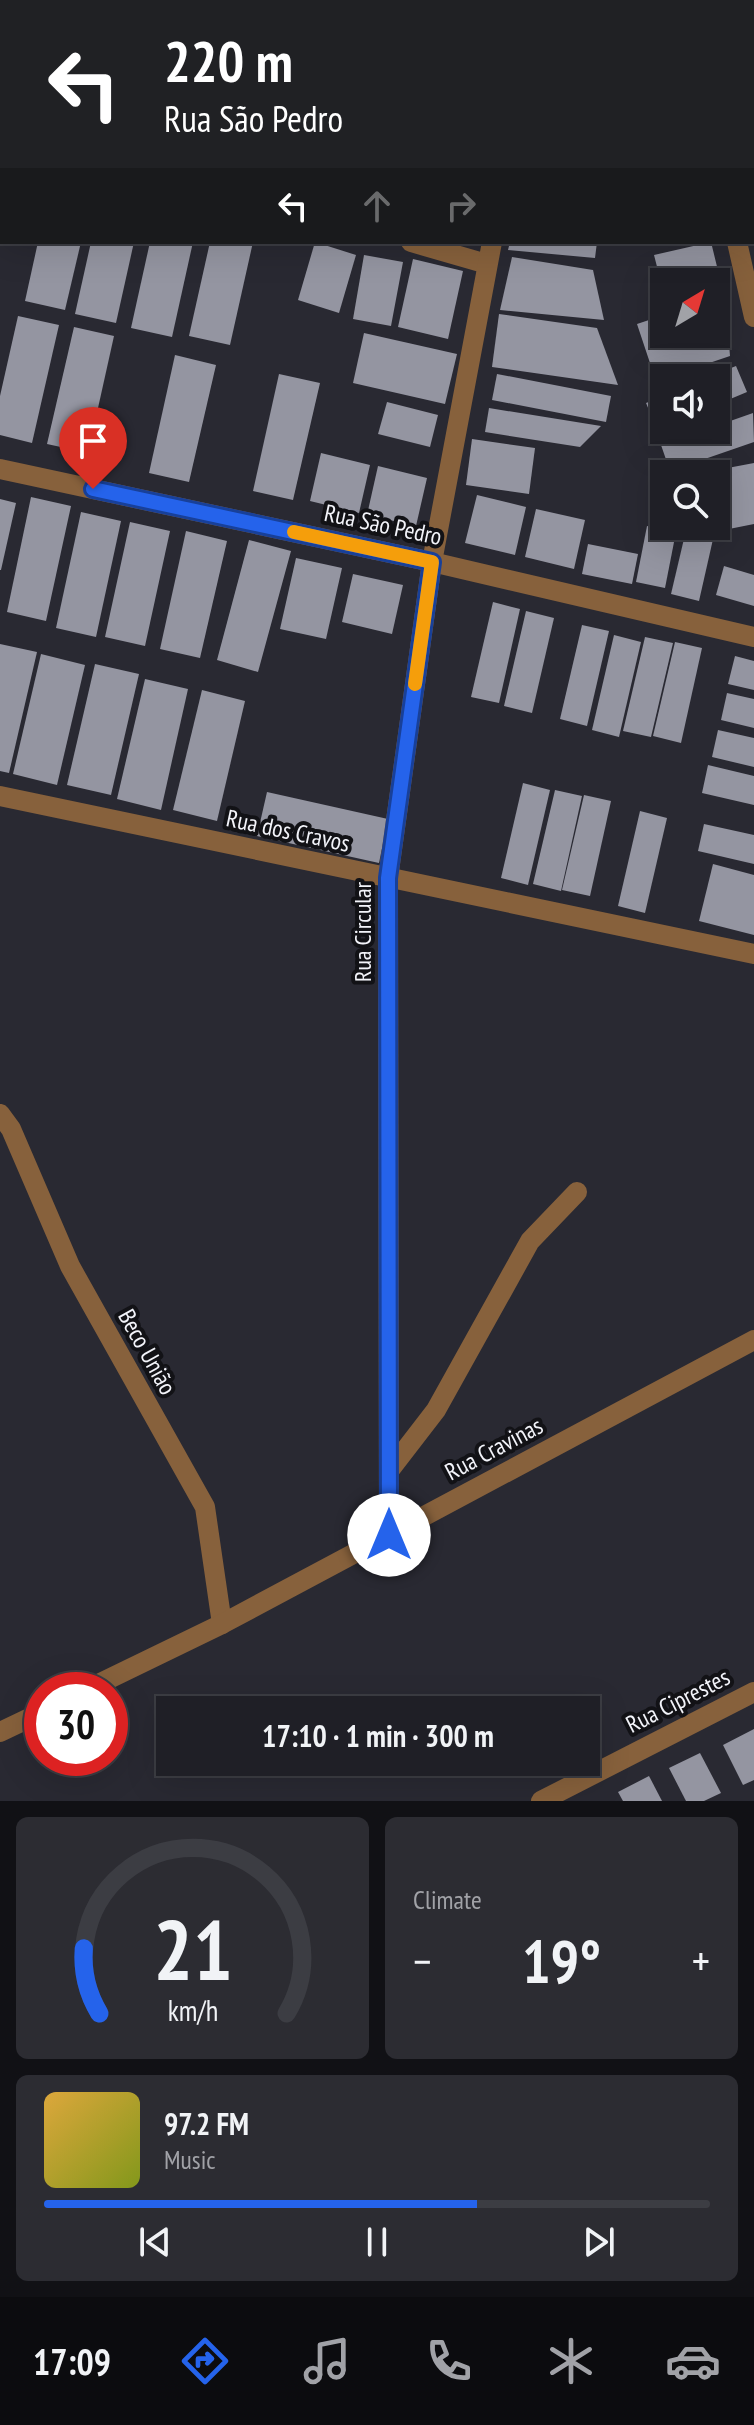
<!DOCTYPE html>
<meta charset="utf-8">
<style>
body{margin:0;font-family:"PT Sans Narrow",sans-serif;background:#2c2c32;color:#f1f3f6;height:100vh;display:flex;flex-direction:column;font-size:30px;white-space:nowrap}
*{box-sizing:border-box;margin:0}
p{font-size:26px;color:#a1a2a7}
.icon{flex:none;width:44px;height:44px;fill:none;stroke:currentColor;stroke-width:2;stroke-linecap:round;stroke-linejoin:round}
.map{position:relative;height:1801px;overflow:hidden}
.details{display:flex;flex-direction:column;gap:16px;padding:16px;background:#111115;flex:1}
.details>*{flex:none}
.banner{position:absolute;left:0px;top:0px;width:754px;height:244px;box-shadow:0 8px 32px #0002,0 0 0 2px #3c3d43;background:#202124;color:#fff;overflow:hidden}
.needle{width:52px;rotate:38deg}
.fabs{position:absolute;left:650px;top:268px;display:grid;gap:16px}
.fabs a{display:grid;place-items:center;width:80px;height:80px;border-radius:0px;background:#1f1f26;box-shadow:0 8px 32px #0002,0 0 0 2px #3c3d43;font-size:40px}
.speed{position:absolute;left:24px;top:1672px;display:flex;gap:16px;font-size:40px;font-weight:700;text-align:center}
.speed>*{display:grid;place-content:center;width:104px;height:104px;border-radius:50%;background:#1f1f26;box-shadow:0 8px 32px #0002,0 0 0 2px #3c3d43;line-height:1}
.speed .limit{border:12px solid #d22;background:#fff;color:#111}
.pin{position:absolute;display:grid;place-items:center;width:68px;height:68px;color:#fff;margin:-82px -34px;border-radius:50% 50% 50% 0;rotate:-45deg;box-shadow:0 0 8px #0007}
.pin .icon{rotate:45deg}
.me{position:absolute;width:88px;margin:-44px;rotate:0deg;stroke-linejoin:round;filter:drop-shadow(0 0 6px #0008)}
.turn{display:flex;align-items:center;gap:28px;height:168px;padding:0 32px;font-size:36px}
.turn .icon{width:104px;height:104px;stroke-width:2.5}
.turn b{display:block;font-size:56px;line-height:68px}
.lanes{display:flex;align-items:center;height:76px;padding:0 32px;background:#0003;justify-content:center;gap:40px;direction:ltr}
.lanes .off{opacity:.35}
.big{font-size:60px;font-weight:800;line-height:1.1}
.details .tile{flex:1;display:flex;flex-direction:column;justify-content:center;gap:12px;min-width:0;padding:0 28px;border-radius:12px;background:#2c2c32}
.details .dial{align-items:center;gap:0}
.dial svg{height:208px;overflow:visible;fill:none;stroke:#3c3d43;stroke-width:7;stroke-linecap:round;text-anchor:middle}
.dial text{fill:#f1f3f6;stroke:none}
.song{display:flex;align-items:center;gap:24px}
.cover{width:96px;height:96px;border-radius:12px;background:linear-gradient(135deg,hsl(40 70% 55%),hsl(70 70% 35%))}
.played{height:8px;border-radius:4px;background:linear-gradient(90deg,#2563eb 65%,#3c3d43 65%)}
.keys{display:flex;justify-content:space-around;direction:ltr}
.heat{display:flex;justify-content:space-between;align-items:center;font-size:44px;direction:ltr}
.details .tiles{flex:1;display:grid;gap:16px;grid-template-columns:1fr 1fr}
.tile:last-child{grid-column:span 2}
.trip{position:absolute;left:156px;top:1696px;width:444px;height:80px;border-radius:0px;background:#1f1f26;box-shadow:0 8px 32px #0002,0 0 0 2px #3c3d43;font-weight:800;line-height:80px;text-align:center}
.dock{display:flex;height:128px;justify-content:space-around;align-items:center;background:#0c0c0f;color:#a1a2a7}
.dock .icon{width:56px;height:56px}
.dock .selected{color:#2563eb}
.dock b{font-size:36px;color:#f1f3f6}
.map>svg:first-child{display:block}
.building{fill:#9495a1}
.lines{fill:none;stroke-linecap:round;stroke-linejoin:round}
.minor{stroke:#87613c;stroke-width:20}
.route-casing{stroke:#184099;stroke-width:20}
.route{stroke:#2563eb;stroke-width:14}
.slow{stroke:#f59e0b;stroke-width:14}
.labels{text-anchor:middle;stroke-width:8;stroke-linejoin:round;paint-order:stroke}
.street-label{font-size:24px;fill:#f3f4fa;stroke:#121216}
</style>
<div class="map">
<svg width="754" height="1801" viewBox="0 0 754 1801">
<rect width="100%" height="100%" fill="#292932"/>
<g class="building">
<path d="M38,242H81L65,310L25,301Z"/>
<path d="M91,242H134L116,323L75,314Z"/>
<path d="M150,242H193L172,337L131,328Z"/>
<path d="M210,242H253L230,345L189,336Z"/>
<path d="M315,242L356,255L339,313L298,300Z"/>
<path d="M510,242H597L595,258L508,250Z"/>
<path d="M711,242L722,287L716,288V282H664L663,290L654,255Z"/>
<path d="M364,255L403,262L391,326L353,319Z"/>
<path d="M512,257L593,270L604,320L500,310Z"/>
<path d="M413,259L463,271L448,339L398,327Z"/>
<path d="M725,294L730,356L656,381L637,324L664,315V334H716V297Z"/>
<path d="M499,314L597,328L618,385L492,367Z"/>
<path d="M18,316L59,325L32,443L0,435V396Z"/>
<path d="M74,327L114,336L88,453L47,444Z"/>
<path d="M364,333L457,354L445,404L353,383Z"/>
<path d="M175,355L216,365L189,482L149,473Z"/>
<path d="M736,366L747,392L716,405V378H706Z"/>
<path d="M279,374L320,383L293,500L253,491Z"/>
<path d="M497,374L611,396L606,422L492,400Z"/>
<path d="M664,396V427L657,429L646,403Z"/>
<path d="M387,402L438,415L430,447L378,434Z"/>
<path d="M489,408L601,426L580,447L485,432Z"/>
<path d="M753,413L754,442L670,471L661,445L704,430H716V426Z"/>
<path d="M472,439L535,448L529,494L466,485Z"/>
<path d="M321,453L370,465L359,513L310,501Z"/>
<path d="M754,463V524L729,529L717,470Z"/>
<path d="M378,466L427,478L416,526L367,515Z"/>
<path d="M477,495L526,507L515,555L465,543Z"/>
<path d="M31,497L71,506L46,621L7,612Z"/>
<path d="M0,499L16,503L1,570H0Z"/>
<path d="M536,509L585,520L574,569L525,557Z"/>
<path d="M81,512L121,521L96,637L56,628Z"/>
<path d="M130,522L170,531L145,646L105,637Z"/>
<path d="M647,526L676,532L665,588L636,582Z"/>
<path d="M687,526H716L699,601L671,594Z"/>
<path d="M186,531L227,541L200,658L160,649Z"/>
<path d="M249,540L291,551L258,672L217,660Z"/>
<path d="M588,544L638,554L632,584L582,574Z"/>
<path d="M296,558L342,568L326,639L280,629Z"/>
<path d="M724,566L754,575V606L716,595Z"/>
<path d="M353,574L403,585L392,634L342,622Z"/>
<path d="M493,602L520,609L499,703L471,697Z"/>
<path d="M526,611L554,618L532,713L504,706Z"/>
<path d="M582,625L609,631L587,726L560,719Z"/>
<path d="M614,635L641,642L619,737L592,730Z"/>
<path d="M645,637L673,643L651,737L623,731Z"/>
<path d="M675,642L702,648L681,743L653,736Z"/>
<path d="M0,644L37,652L9,773L0,771Z"/>
<path d="M41,654L85,665L57,785L13,774Z"/>
<path d="M735,656L754,661V690L728,684Z"/>
<path d="M95,664L139,674L111,795L67,785Z"/>
<path d="M145,679L188,689L161,810L117,799Z"/>
<path d="M202,690L245,701L217,821L173,810Z"/>
<path d="M727,693L754,699V728L721,720Z"/>
<path d="M718,730L754,738V767L712,757Z"/>
<path d="M708,765L754,776V805L702,793Z"/>
<path d="M523,783L550,790L528,885L501,878Z"/>
<path d="M555,790L582,796L561,891L533,884Z"/>
<path d="M267,792L388,819L379,863L257,836Z"/>
<path d="M584,795L611,801L590,896L562,890Z"/>
<path d="M640,811L667,818L645,913L618,906Z"/>
<path d="M704,824L754,835V864L698,851Z"/>
<path d="M713,864L754,875V935L699,921Z"/>
<path d="M754,1729V1780L743,1785L723,1745Z"/>
<path d="M700,1753L721,1793L704,1801H686L669,1768Z"/>
<path d="M649,1776L662,1801H623L618,1792Z"/>
</g>
<g class="lines">
<g class="minor">
<path d="M60,2V0"/>
<path d="M0,141H2"/>
<path d="M411,242L487,264"/>
<path d="M737,242L754,317"/>
<path d="M0,469L432,562L754,637"/>
<path d="M0,796L754,954"/>
<path d="M0,1114L11,1129L70,1266L205,1507L222,1624"/>
<path d="M389,1471L436,1410L530,1241L577,1192"/>
<path d="M389,1535L388,878L432,562L492,242"/>
<path d="M86,1690L222,1624L754,1340"/>
<path d="M0,1732L42,1712"/>
<path d="M541,1801L754,1692"/>
</g>
</g>
<g class="lines">
<defs>
<path id="route" d="M93,489L432,562L388,878L389,1535"/>
</defs>
<use href="#route" class="route-casing"/>
<use href="#route" class="route"/>
<path class="slow" d="M294,532L432,562L415,684"/>
</g>
<g class="labels">
<g class="street-label">
<text transform="translate(383 525) rotate(12)" y="8">Rua São Pedro</text>
<text transform="translate(288 831) rotate(12)" y="8">Rua dos Cravos</text>
<text transform="translate(363 932) rotate(-90)" y="8">Rua Circular</text>
<text transform="translate(147 1352) rotate(61)" y="8">Beco União</text>
<text transform="translate(494 1449) rotate(-28)" y="8">Rua Cravinas</text>
<text transform="translate(678 1701) rotate(-27)" y="8">Rua Ciprestes</text>
</g>
</g>
</svg>
<div class="fabs">
<a><svg class="needle" viewBox="-14 -14 28 28"><path d="M0-13l5 13h-10z" fill="#e53935"/><path d="M0 13l5-13h-10z" fill="#a1a2a7"/></svg></a>
<a><svg class="icon" aria-label="sound" viewBox="0 0 24 24"><path d="M4 9h4l5-4v14l-5-4H4zM17 9q2 3 0 6"/></svg></a>
<a><svg class="icon" aria-label="search" viewBox="0 0 24 24"><circle cx="10" cy="10" r="6"/><path d="M15 15l6 6"/></svg></a>
</div>
<div class="speed"><div class="limit">30</div></div>
<div class="pin" style="left:93px;top:489px;background:#d93025"><svg class="icon" aria-label="arrive" viewBox="0 0 24 24"><path d="M6 21V4h12l-3 4 3 4H6"/></svg></div>
<svg class="me" style="left:389px;top:1535px" viewBox="-20 -20 40 40"><circle r="19" fill="#fff"/><path d="M0-13L10 11 0 6-10 11z" fill="#2563eb"/></svg>
<div class="trip">17:10 · 1 min · 300 m</div>
<div class="banner">
<div class="turn"><svg class="icon" aria-label="left" viewBox="0 0 24 24"><path d="M17 20v-9H6M10 6l-5 5 5 5"/></svg><div><b>220 m</b>Rua São Pedro</div></div>
<div class="lanes"><svg class="icon" aria-label="left" viewBox="0 0 24 24"><path d="M17 20v-9H6M10 6l-5 5 5 5"/></svg><svg class="icon off" aria-label="ahead" viewBox="0 0 24 24"><path d="M12 20V5M6 11l6-6 6 6"/></svg><svg class="icon off" aria-label="right" viewBox="0 0 24 24"><path d="M7 20v-9h11M14 6l5 5-5 5"/></svg></div>
</div>
</div>
<section class="details">
<div class="tiles">
<div class="tile dial"><svg viewBox="0 0 100 80">
<path d="M14 69A42 42 0 1 1 86 69"/>
<path d="M14 69A42 42 0 0 1 8 44" stroke="#2563eb"/>
<text x="50" y="56" font-size="32" font-weight="700">21</text>
<text x="50" y="72" font-size="11">km/h</text>
</svg></div>
<div class="tile"><p>Climate</p>
<div class="heat"><a>−</a><b class="big">19°</b><a>+</a></div>
</div>
<div class="tile">
<div class="song"><i class="cover"></i><div><b>97.2 FM</b><p>Music</p></div></div>
<div class="played"></div>
<div class="keys"><svg class="icon" aria-label="previous" viewBox="0 0 24 24"><path d="M18 5L8 12l10 7zM5 5v14"/></svg><svg class="icon" aria-label="pause" viewBox="0 0 24 24"><path d="M8 5v14M16 5v14"/></svg><svg class="icon" aria-label="next" viewBox="0 0 24 24"><path d="M6 5l10 7-10 7zM19 5v14"/></svg></div>
</div>
</div>
</section>
<nav class="dock">
<b>17:09</b>
<svg class="icon selected" aria-label="directions" viewBox="0 0 24 24"><path d="M12 3l9 9-9 9-9-9zM9 14v-3h6M13 9l2 2-2 2"/></svg>
<svg class="icon" aria-label="music" viewBox="0 0 24 24"><path d="M9 18V5l10-2v13"/><circle cx="6" cy="18" r="3"/><circle cx="16" cy="16" r="3"/></svg>
<svg class="icon" aria-label="phone" viewBox="0 0 24 24"><path d="M5 4h4l2 5-3 2q2 4 5 5l2-3 5 2v4C11 20 4 13 5 4z"/></svg>
<svg class="icon" aria-label="climate" viewBox="0 0 24 24"><path d="M12 3v18M4 7l16 10M4 17L20 7"/></svg>
<svg class="icon" aria-label="car" viewBox="0 0 24 24"><path d="M5 17H2v-5l4-1 3-4h7l3 4 3 1v5h-3M9 17h6M6 11h13"/><circle cx="7" cy="17" r="2"/><circle cx="17" cy="17" r="2"/></svg>
</nav>
